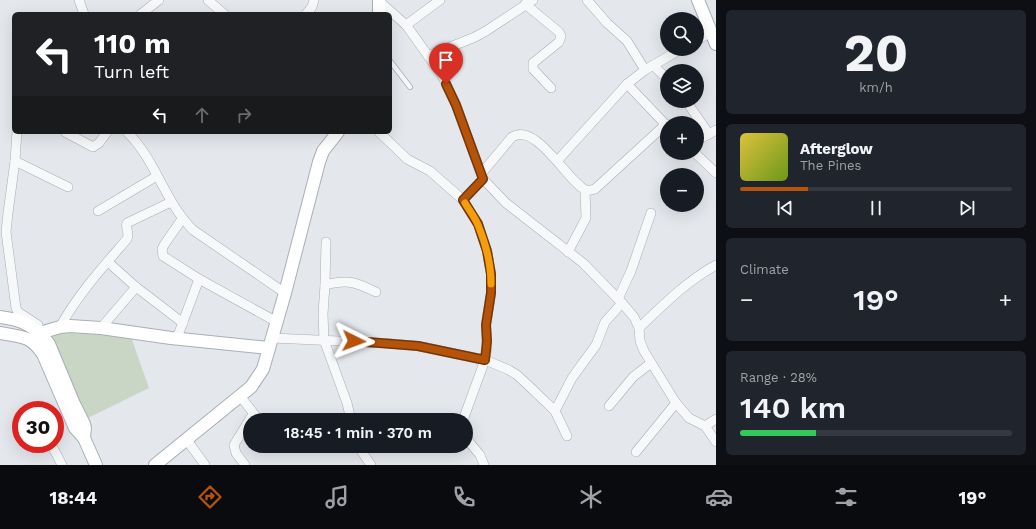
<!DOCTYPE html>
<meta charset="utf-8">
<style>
body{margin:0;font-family:"Work Sans",sans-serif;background:#20242c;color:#f1f3f6;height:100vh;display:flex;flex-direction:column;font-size:15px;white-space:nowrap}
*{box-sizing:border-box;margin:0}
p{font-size:13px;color:#9ea1a6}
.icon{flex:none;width:22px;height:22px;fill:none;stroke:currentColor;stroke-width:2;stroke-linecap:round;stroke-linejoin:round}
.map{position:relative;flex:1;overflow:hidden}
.side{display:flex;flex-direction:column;gap:10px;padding:10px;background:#0d0f14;width:320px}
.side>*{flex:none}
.banner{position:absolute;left:12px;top:12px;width:380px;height:122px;border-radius:6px;box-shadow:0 4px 16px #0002;background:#202124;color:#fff;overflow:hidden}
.controls{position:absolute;left:660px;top:12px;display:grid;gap:8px}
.controls a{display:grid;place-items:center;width:44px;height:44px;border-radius:50%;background:#171b24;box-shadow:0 4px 16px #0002;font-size:20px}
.speed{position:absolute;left:12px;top:401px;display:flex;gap:8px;font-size:20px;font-weight:700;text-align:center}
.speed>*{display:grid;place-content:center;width:52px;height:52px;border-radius:50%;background:#171b24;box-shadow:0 4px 16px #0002;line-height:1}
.speed .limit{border:6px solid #d22;background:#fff;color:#111}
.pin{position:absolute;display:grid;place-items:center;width:34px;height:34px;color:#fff;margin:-41px -17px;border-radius:50% 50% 50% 0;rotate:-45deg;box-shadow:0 0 4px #0007}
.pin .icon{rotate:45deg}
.me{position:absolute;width:44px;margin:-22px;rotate:93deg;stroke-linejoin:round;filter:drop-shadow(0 0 3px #0008)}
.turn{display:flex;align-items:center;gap:14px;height:84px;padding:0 16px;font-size:18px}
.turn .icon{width:52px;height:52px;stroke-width:2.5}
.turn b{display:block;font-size:28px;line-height:34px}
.lanes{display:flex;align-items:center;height:38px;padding:0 16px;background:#0003;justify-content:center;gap:20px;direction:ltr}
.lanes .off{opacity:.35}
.big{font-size:30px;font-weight:600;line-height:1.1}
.side .tile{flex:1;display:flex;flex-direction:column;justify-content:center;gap:6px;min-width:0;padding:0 14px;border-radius:6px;background:#20242c}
.side .dial{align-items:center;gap:0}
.dial b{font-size:52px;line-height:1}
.song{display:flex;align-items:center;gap:12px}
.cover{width:48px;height:48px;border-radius:6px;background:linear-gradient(135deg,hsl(50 70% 55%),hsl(80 70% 35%))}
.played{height:4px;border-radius:2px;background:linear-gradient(90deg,#b45309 25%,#363941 25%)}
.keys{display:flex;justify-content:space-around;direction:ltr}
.heat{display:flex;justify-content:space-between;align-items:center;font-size:22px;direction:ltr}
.charge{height:6px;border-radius:3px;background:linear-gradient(90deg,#34c759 28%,#363941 0)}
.trip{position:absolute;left:243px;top:413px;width:230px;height:40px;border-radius:20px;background:#171b24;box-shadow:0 4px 16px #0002;font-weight:600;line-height:40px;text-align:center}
.menu{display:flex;height:64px;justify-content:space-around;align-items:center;background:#090b0e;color:#9ea1a6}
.menu .icon{width:28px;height:28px}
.menu .active{color:#b45309}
.menu b{font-size:18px;color:#f1f3f6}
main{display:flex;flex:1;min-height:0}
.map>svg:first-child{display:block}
.green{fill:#c9d6c5}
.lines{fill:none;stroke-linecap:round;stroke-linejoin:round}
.lane-casing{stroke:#a9aeb7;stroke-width:6}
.street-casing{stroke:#a9aeb7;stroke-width:10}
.secondary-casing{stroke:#a9aeb7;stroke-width:14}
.lane{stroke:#f7f8fa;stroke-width:4.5}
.street{stroke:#f7f8fa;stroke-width:9}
.secondary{stroke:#fff;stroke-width:12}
.route-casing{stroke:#753606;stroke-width:10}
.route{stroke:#b45309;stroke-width:7}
.slow{stroke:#f59e0b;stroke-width:7}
</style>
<main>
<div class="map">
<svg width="716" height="465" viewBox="0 0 716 465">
<rect width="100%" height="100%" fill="#e4e7ec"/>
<path class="green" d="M62,332L131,337L149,388L84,420L51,336Z"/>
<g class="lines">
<defs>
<path id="lane" d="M390,61L410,87"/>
<g id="street">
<path d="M79,0L84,14"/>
<path d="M208,0L224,14"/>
<path d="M587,0L607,23L627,41L645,70"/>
<path d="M379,1L406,25L442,75L456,105L483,179L506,203L583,263L622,303L634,317L639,328L640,341L644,351L676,403L689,418L705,426L716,442"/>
<path d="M525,4L559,32L561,36L559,42L533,63V69L551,88"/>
<path d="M141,14L159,0"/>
<path d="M306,14L312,7L314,0"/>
<path d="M406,25L440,0"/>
<path d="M697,40L711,32"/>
<path d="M428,56L475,37L486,31L533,0"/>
<path d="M653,65L667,79"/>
<path d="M627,84L667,126"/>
<path d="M686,101L709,134"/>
<path d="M17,132L15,161L8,213L6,232L16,308L18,312L38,325"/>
<path d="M65,132L93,147L99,143L107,132"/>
<path d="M127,132C156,160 164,201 193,230L285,293"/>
<path d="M379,132L407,159L430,171L463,200L478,224L487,251L491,274V293L486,325L487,348L485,360L463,420"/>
<path d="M700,139L716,130"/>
<path d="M695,153L716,173"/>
<path d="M558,160L627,84L645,70L681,49"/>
<path d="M15,161L68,187"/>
<path d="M481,174L512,137C536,121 569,184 586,190C590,191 592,190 595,189L666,124"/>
<path d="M463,200L483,179"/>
<path d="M98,211L157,176"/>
<path d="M182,219L164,245L162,249L163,256L199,279L277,322"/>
<path d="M326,242L325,285L323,314L324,340L347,403L351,420"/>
<path d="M568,252L586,218L585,190"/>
<path d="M108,262L136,287L183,323"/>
<path d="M325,285C349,279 355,282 376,292"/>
<path d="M618,299L631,271L651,213"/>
<path d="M60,327C78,294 103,267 127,239C130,233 125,229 127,223L171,202"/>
<path d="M101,328L136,287"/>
<path d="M639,328C663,305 687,281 716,265"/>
<path d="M177,338L199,279"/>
<path d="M272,338L383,343L418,346L485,360L509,370L517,375L530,387L555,411L567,436"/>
<path d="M240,396L259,420"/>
<path d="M609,406L633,377L651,363"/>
<path d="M555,411L572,378L596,345L605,322L622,303"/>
<path d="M705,426L716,419"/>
<path d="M466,438L480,455L484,465"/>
<path d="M186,439L205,465"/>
<path d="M51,444L62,465"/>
<path d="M358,446L371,465"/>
<path d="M636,452L676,403"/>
<path d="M245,465L236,453L234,445L253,414"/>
</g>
<g id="secondary">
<path d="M698,0L716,44"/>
<path d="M379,14V0"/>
<path d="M0,317C23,320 35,326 49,344L74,404L84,424L85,428L84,438L75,428L43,354C30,335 22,337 0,333"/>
<path d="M40,333L60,327L70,326L101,328L171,338L269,348"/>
<path d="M84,438L96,465"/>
<path d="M155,465L251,387L263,369L285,293L319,162L323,151L338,132"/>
</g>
</defs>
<use href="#lane" class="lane-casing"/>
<use href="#street" class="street-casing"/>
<use href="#secondary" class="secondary-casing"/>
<use href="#lane" class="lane"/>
<use href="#street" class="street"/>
<use href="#secondary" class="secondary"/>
</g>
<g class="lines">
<defs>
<path id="route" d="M354,341L418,346L485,360L487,341L486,325L491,293V274L487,251L478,224L463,200L483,179L456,105L446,84"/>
</defs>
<use href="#route" class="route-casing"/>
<use href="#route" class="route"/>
<path class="slow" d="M465,203C469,210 475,217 478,225C486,244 491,264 491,284"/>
</g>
</svg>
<div class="controls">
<a><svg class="icon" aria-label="search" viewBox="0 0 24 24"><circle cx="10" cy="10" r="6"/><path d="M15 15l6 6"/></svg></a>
<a><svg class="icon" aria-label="layers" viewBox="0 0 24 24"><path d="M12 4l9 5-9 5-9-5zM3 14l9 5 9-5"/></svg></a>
<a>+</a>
<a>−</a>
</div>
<div class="speed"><div class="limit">30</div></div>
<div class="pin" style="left:446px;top:84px;background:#d93025"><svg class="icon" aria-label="arrive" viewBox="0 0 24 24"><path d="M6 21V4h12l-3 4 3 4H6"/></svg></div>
<svg class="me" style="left:354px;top:341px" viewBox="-20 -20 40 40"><path d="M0-17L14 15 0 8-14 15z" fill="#b45309" stroke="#fff" stroke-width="4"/></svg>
<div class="trip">18:45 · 1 min · 370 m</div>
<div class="banner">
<div class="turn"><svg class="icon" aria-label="left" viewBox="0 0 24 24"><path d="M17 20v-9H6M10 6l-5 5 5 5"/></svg><div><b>110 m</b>Turn left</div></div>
<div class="lanes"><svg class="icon" aria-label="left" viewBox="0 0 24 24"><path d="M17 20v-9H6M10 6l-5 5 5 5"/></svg><svg class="icon off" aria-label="ahead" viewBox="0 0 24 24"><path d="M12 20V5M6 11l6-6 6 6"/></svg><svg class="icon off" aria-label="right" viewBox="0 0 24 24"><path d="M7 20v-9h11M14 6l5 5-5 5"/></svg></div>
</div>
</div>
<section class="side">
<div class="tile dial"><b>20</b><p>km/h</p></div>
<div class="tile">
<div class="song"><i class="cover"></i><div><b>Afterglow</b><p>The Pines</p></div></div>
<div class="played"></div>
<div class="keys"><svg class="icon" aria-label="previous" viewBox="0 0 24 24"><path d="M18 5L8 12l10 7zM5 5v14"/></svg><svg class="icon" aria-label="pause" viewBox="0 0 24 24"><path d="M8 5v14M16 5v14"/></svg><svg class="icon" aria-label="next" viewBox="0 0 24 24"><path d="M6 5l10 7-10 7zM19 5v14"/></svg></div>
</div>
<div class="tile"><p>Climate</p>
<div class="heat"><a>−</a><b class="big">19°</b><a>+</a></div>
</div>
<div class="tile"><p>Range · 28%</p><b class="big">140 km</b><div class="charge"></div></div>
</section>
</main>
<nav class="menu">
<b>18:44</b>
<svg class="icon active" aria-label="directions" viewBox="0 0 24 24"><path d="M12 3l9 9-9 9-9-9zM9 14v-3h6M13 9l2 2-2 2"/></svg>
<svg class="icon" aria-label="music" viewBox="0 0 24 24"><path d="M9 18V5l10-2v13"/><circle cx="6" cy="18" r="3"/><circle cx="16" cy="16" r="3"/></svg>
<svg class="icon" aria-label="phone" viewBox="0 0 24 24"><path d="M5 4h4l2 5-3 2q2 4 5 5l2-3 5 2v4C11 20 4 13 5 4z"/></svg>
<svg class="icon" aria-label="climate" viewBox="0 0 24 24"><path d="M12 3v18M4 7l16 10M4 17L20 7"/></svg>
<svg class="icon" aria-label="car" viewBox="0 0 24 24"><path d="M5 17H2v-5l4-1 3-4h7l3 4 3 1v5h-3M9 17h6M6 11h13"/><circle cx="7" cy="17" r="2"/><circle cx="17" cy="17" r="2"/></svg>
<svg class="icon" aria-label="filters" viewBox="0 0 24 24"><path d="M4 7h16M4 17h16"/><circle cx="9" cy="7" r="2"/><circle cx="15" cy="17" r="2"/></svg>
<b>19°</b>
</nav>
